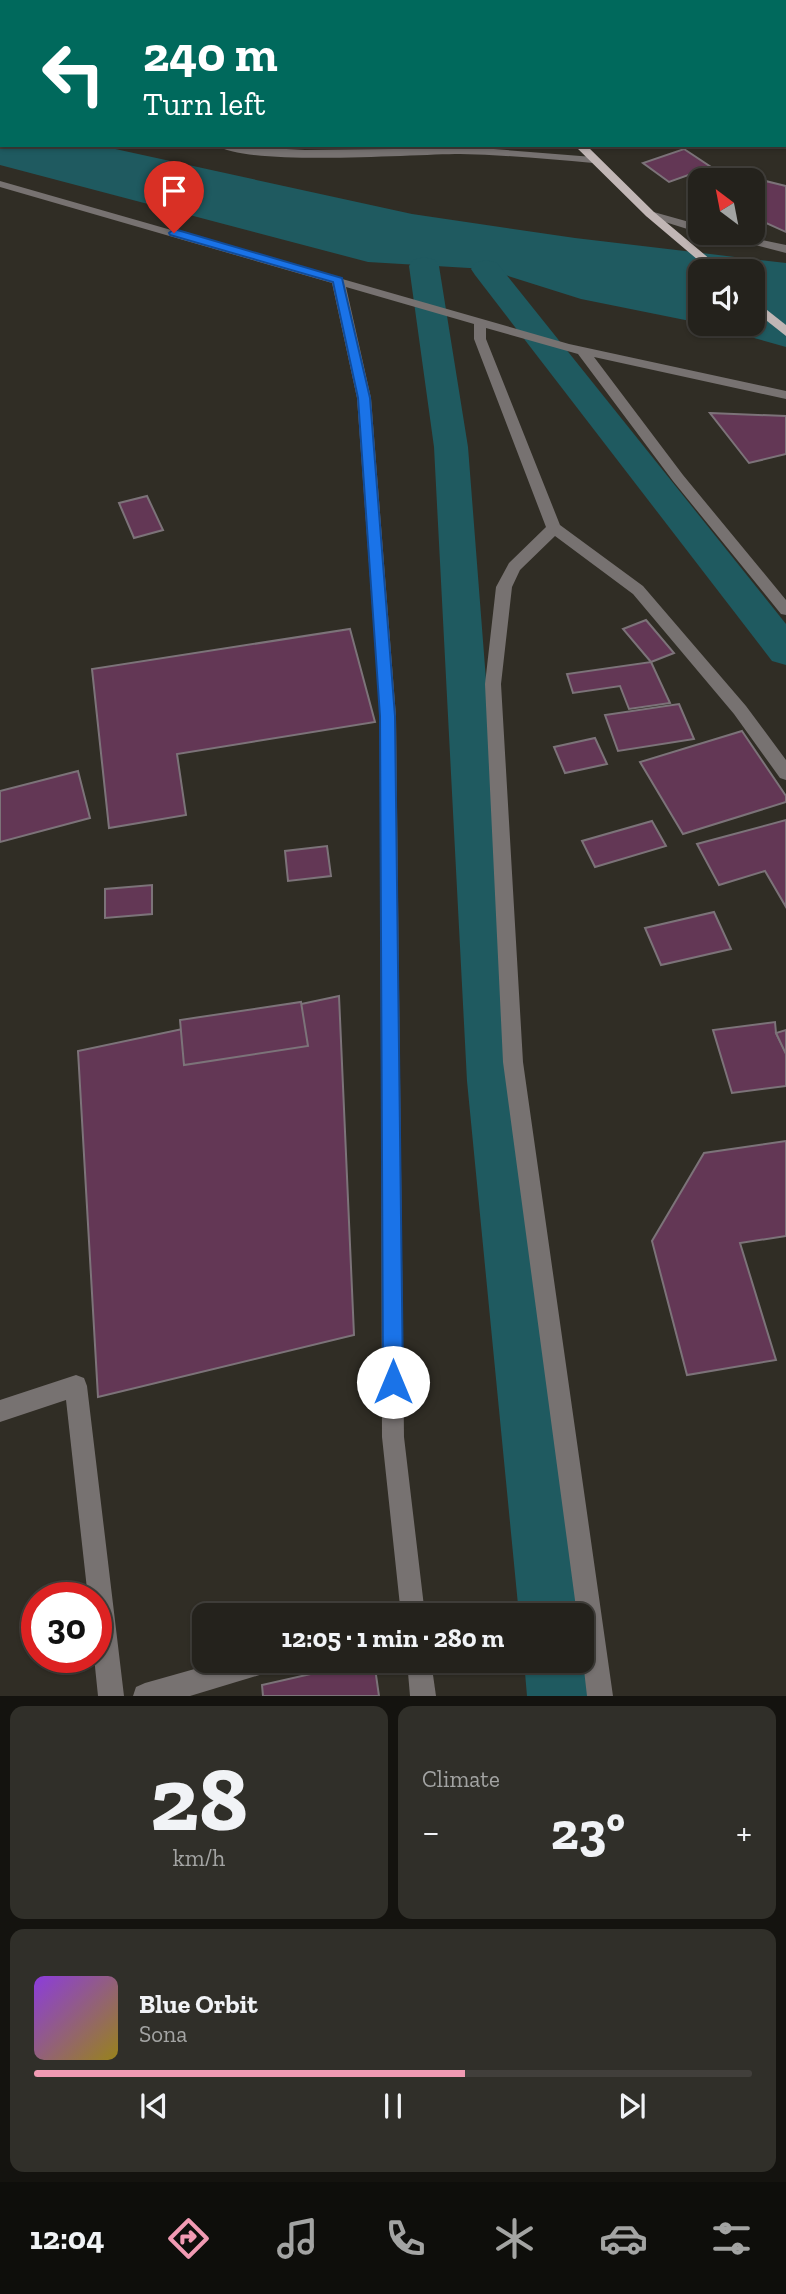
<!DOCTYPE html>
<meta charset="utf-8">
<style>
body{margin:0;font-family:"Zilla Slab",serif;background:#302f29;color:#f1f3f6;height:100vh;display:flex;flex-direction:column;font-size:26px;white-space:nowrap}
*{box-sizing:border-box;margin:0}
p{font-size:23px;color:#a3a4a3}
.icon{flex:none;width:38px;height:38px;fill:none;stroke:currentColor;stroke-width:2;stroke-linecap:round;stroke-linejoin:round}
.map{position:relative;height:1696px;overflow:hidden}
.side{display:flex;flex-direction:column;gap:10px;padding:10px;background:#14130f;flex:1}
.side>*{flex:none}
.hud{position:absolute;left:0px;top:0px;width:788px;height:147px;box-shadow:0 2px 5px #0004,0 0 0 2px #413f3b;background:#00695c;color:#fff;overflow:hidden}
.needle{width:46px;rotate:328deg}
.fabs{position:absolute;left:688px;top:168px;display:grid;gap:14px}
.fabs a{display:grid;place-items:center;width:77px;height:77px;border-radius:14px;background:#24221c;box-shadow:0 2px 5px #0004,0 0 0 2px #413f3b;font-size:35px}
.speed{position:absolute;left:21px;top:1582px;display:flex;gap:14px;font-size:35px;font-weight:700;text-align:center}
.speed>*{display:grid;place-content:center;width:91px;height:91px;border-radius:50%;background:#24221c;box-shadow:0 2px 5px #0004,0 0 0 2px #413f3b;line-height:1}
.speed .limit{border:10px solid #d22;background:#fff;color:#111}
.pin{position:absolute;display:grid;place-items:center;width:60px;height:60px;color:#fff;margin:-72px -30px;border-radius:50% 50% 50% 0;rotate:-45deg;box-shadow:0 0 7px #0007}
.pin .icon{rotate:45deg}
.me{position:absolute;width:77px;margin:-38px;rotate:0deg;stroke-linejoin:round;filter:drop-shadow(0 0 5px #0008)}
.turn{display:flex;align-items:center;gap:24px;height:147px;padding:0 28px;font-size:32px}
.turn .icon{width:91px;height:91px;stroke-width:2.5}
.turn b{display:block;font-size:49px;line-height:60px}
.big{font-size:52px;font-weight:800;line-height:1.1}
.side .widget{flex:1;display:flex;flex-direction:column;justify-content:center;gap:10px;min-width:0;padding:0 24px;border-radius:14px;background:#302f29}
.side .dial{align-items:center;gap:0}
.dial b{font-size:91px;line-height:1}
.song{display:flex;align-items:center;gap:21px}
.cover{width:84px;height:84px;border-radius:10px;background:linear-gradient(135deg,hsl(270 70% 55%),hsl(50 70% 35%))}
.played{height:7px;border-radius:4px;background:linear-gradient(90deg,#f19ab3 60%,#413f3b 60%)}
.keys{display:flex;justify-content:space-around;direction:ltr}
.heat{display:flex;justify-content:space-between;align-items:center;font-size:38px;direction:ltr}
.side .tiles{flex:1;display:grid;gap:10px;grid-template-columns:1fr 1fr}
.widget:last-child{grid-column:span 2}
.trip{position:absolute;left:192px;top:1603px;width:402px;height:70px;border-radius:14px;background:#24221c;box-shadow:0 2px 5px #0004,0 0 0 2px #413f3b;font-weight:800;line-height:70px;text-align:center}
.tabs{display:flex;height:112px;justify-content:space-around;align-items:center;background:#0e0e0b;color:#a3a4a3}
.tabs .icon{width:49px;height:49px}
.tabs .current{color:#f19ab3}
.tabs b{font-size:32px;color:#f1f3f6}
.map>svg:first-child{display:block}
.green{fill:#594819}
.water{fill:#1f5a60}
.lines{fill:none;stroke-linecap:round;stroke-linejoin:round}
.canal{fill:#1f5a60;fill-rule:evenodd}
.building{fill:#633755;stroke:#7c7379;stroke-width:2}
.path{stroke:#88867f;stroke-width:2.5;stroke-dasharray:2 3.5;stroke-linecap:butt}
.minor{fill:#777271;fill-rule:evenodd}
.major{fill:#c1b6b5;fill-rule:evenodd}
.route{fill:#1a73e8;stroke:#114b97;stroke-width:2}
</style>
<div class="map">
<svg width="786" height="1696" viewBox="0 0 786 1696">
<rect width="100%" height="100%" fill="#302d25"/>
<path class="green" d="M0,0H397L399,2H2V57Z"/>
<path class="water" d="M0,115L2,145H97L412,214L575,238L786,263V347L704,324H752V271H700V323L581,299L486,269L368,262L0,165Z"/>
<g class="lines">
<g class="canal">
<path d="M424,257L435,260L439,266L468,447L517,1081L581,1615H519L467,1081L434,447L409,266L413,260Z"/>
<path d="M486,260L497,263L786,624V665L772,661L475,275L471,269L475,263Z"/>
<path d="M583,1653L591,1696H527L524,1661H583Z"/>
</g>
</g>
<g class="building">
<path d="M684,149L711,167L669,182L643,163Z"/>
<path d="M745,176L786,186V232L753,217L764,209L752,206V180H741Z"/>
<path d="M710,413L786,416V454L749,463Z"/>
<path d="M147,496L163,530L134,538L119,503Z"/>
<path d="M646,620L674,653L651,662L623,629Z"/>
<path d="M350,629L375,722L177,754L186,815L109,828L92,669Z"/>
<path d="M651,662L670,703L629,709L620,686L573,693L567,674Z"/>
<path d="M679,704L694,739L618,751L605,715Z"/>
<path d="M742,731L786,796V802L683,834L640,762Z"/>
<path d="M595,738L607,764L565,773L554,747Z"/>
<path d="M78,771L90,818L0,842V791Z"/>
<path d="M786,820V907L765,871L719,885L697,844Z"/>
<path d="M652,821L666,846L595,867L582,841Z"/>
<path d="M327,846L331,876L288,881L285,851Z"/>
<path d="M152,885V914L105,918V889Z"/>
<path d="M714,912L731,949L661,965L645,928Z"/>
<path d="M339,996L354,1335L98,1397L78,1051Z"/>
<path d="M301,1002L308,1046L184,1065L180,1020Z"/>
<path d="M775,1022L776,1033L786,1053V1086L732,1093L713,1030Z"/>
<path d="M786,1030V1054L776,1033Z"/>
<path d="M786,1141V1236L740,1243L776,1360L687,1375L652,1241L704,1153Z"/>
<path d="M368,1661H374L379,1696H263L262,1685Z"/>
</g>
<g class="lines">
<g class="path">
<path d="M54,0L61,2"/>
<path d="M335,0L337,2"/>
<path d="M381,0L383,2"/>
<path d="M230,2L237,0"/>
</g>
<g class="minor">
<rect x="634" y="0" width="10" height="2"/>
<rect x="0" y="83" width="2" height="7"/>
<path d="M216,145L305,150L481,148L593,157L599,160L593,163C549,159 504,155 460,154C413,154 248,167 216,145Z"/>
<path d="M0,181L569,344L786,391V399L594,357L683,475L786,600V615L781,614L673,481L578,354L486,328V339L560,525L643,586L746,706L786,760V780L780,778L734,714L633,594L555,536L520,570L512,587L501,684L523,1062L613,1696H587L583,1661V1615H577L503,1062L485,684L496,587L509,563L546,527L474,339V324L346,287L371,398L396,716L404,1437L425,1615H401L382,1437L380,716L357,398L332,283L0,187Z"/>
<path d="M650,211L700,225V233L646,216V212Z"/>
<path d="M708,233H729L786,245V253Z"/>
<path d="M76,1375L84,1378L87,1386L124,1696H98L94,1657H96V1598H88L66,1400L0,1422V1400Z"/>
<path d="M223,1661H278L275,1670L266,1673L190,1696H133L136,1687L145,1683Z"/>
<path d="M407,1661H431L436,1696H410Z"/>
</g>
<g class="major">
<path d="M418,0H428L430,2H419Z"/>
<path d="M574,145H586L654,212L724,271H711L646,216Z"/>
<path d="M752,298L786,325V336L752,309Z"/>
</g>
</g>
<path class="route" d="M174,229L342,278L370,398L395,716L403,1382L400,1389L393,1392L385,1389L383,1382L380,716L358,398L333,282L170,235L169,233Z"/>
</svg>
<div class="fabs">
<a><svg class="needle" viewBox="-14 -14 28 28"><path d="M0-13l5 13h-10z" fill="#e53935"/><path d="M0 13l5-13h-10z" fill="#a3a4a3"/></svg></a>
<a><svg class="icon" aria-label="sound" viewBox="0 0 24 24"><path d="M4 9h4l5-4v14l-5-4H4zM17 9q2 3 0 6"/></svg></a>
</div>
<div class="speed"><div class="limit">30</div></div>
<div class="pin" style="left:174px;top:233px;background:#d93025"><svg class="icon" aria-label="arrive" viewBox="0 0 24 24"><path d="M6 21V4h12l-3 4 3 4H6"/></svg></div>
<svg class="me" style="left:393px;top:1382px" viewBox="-20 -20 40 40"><circle r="19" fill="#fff"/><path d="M0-13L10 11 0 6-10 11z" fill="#1a73e8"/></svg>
<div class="trip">12:05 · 1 min · 280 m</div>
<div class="hud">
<div class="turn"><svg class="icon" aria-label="left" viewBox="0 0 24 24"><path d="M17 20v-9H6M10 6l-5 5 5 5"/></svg><div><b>240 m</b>Turn left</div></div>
</div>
</div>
<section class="side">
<div class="tiles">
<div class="widget dial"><b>28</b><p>km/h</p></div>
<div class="widget"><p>Climate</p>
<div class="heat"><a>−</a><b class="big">23°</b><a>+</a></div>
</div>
<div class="widget">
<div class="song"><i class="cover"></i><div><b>Blue Orbit</b><p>Sona</p></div></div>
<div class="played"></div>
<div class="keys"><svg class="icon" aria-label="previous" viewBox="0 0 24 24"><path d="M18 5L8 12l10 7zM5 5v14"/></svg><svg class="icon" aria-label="pause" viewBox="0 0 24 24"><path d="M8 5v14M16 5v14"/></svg><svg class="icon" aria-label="next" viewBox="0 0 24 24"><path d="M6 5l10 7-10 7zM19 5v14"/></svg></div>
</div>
</div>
</section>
<nav class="tabs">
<b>12:04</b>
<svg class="icon current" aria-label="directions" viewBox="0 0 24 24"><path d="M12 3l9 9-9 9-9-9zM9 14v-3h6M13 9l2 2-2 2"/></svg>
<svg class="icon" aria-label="music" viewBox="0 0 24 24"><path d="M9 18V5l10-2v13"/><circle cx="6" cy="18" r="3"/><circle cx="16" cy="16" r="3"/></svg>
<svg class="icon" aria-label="phone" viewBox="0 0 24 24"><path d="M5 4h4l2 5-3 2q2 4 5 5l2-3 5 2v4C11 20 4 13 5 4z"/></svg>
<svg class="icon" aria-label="climate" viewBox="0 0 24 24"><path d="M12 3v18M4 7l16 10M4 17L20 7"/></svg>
<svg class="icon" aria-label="car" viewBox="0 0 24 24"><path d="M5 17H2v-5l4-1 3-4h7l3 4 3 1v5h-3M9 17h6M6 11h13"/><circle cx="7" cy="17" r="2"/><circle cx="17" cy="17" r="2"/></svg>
<svg class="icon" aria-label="filters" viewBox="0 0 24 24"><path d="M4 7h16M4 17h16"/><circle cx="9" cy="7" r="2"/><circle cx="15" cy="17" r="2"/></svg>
</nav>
